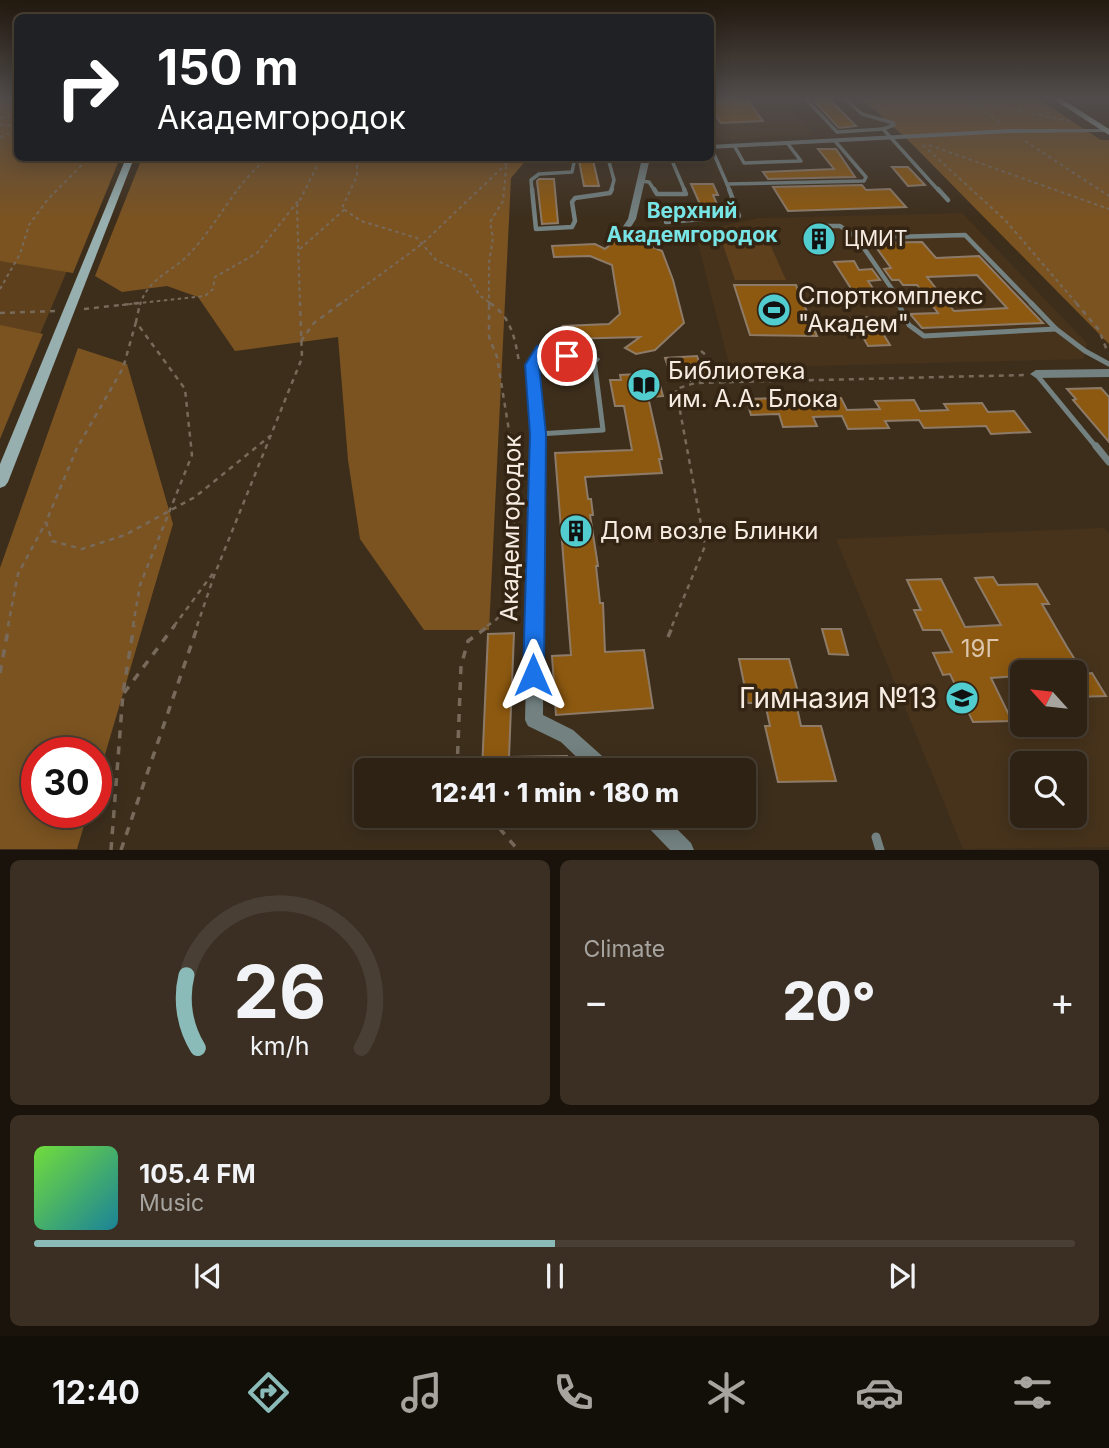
<!DOCTYPE html>
<meta charset="utf-8">
<style>
body{margin:0;font-family:Inter,sans-serif;background:#3a2f22;color:#f1f3f6;height:100vh;display:flex;flex-direction:column;font-size:26px;white-space:nowrap}
*{box-sizing:border-box;margin:0}
p{font-size:23px;color:#a7a4a0}
.icon{flex:none;width:38px;height:38px;fill:none;stroke:currentColor;stroke-width:2;stroke-linecap:round;stroke-linejoin:round}
.map{position:relative;height:850px;overflow:hidden}
.panel{display:flex;flex-direction:column;gap:10px;padding:10px;background:#19130c;flex:1}
.panel>*{flex:none}
.banner{position:absolute;left:14px;top:14px;width:700px;height:147px;border-radius:10px;box-shadow:0 4px 18px #0003,0 0 0 2px #493f34;background:#202124;color:#fff;overflow:hidden}
.needle{width:46px;rotate:297deg}
.tools{position:absolute;left:1010px;top:660px;display:grid;gap:14px}
.tools a{display:grid;place-items:center;width:77px;height:77px;border-radius:10px;background:#2e2215;box-shadow:0 4px 18px #0003,0 0 0 2px #493f34;font-size:35px}
.speed{position:absolute;left:21px;top:737px;display:flex;gap:14px;font-size:35px;font-weight:700;text-align:center}
.speed>*{display:grid;place-content:center;width:91px;height:91px;border-radius:50%;background:#2e2215;box-shadow:0 4px 18px #0003,0 0 0 2px #493f34;line-height:1}
.speed .limit{border:10px solid #d22;background:#fff;color:#111}
.pin{position:absolute;display:grid;place-items:center;width:60px;height:60px;color:#fff;margin:-30px;border:4px solid #fff;border-radius:50%;box-shadow:0 2px 7px #0007}
.me{position:absolute;width:77px;margin:-38px;rotate:0deg;stroke-linejoin:round;filter:drop-shadow(0 0 5px #0008)}
.turn{display:flex;align-items:center;gap:24px;height:147px;padding:0 28px;font-size:32px}
.turn .icon{width:91px;height:91px;stroke-width:2.5}
.turn b{display:block;font-size:49px;line-height:60px}
.big{font-size:52px;font-weight:800;line-height:1.1}
.panel .widget{flex:1;display:flex;flex-direction:column;justify-content:center;gap:10px;min-width:0;padding:0 24px;border-radius:10px;background:#3a2f22}
.panel .dial{align-items:center;gap:0}
.dial svg{height:182px;overflow:visible;fill:none;stroke:#493f34;stroke-width:7;stroke-linecap:round;text-anchor:middle}
.dial text{fill:#f1f3f6;stroke:none}
.song{display:flex;align-items:center;gap:21px}
.cover{width:84px;height:84px;border-radius:10px;background:linear-gradient(135deg,hsl(100 70% 55%),hsl(190 70% 35%))}
.played{height:7px;border-radius:4px;background:linear-gradient(90deg,#8bbbb9 50%,#493f34 50%)}
.keys{display:flex;justify-content:space-around;direction:ltr}
.heat{display:flex;justify-content:space-between;align-items:center;font-size:38px;direction:ltr}
.panel .tiles{flex:1;display:grid;gap:10px;grid-template-columns:1fr 1fr}
.widget:last-child{grid-column:span 2}
.trip{position:absolute;left:354px;top:758px;width:402px;height:70px;border-radius:10px;background:#2e2215;box-shadow:0 4px 18px #0003,0 0 0 2px #493f34;font-weight:800;line-height:70px;text-align:center}
.dock{display:flex;height:112px;justify-content:space-around;align-items:center;background:#120e08;color:#a7a4a0}
.dock .icon{width:49px;height:49px}
.dock .selected{color:#8bbbb9}
.dock b{font-size:32px;color:#f1f3f6}
.map>svg:first-child{display:block}
.built{fill:#47331c;fill-rule:evenodd}
.green{fill:#5e401d}
.forest{fill:#7b5321}
.building{fill:#8d5910;stroke:#8d7b68;stroke-width:2;fill-rule:evenodd}
.lines{fill:none;stroke-linecap:round;stroke-linejoin:round}
.path-far2{stroke:#786a5b;stroke-width:2;stroke-dasharray:3.5 3.5;stroke-linecap:butt}
.path-far1{stroke:#786a5b;stroke-width:2.5;stroke-dasharray:5 5;stroke-linecap:butt}
.path{stroke:#786a5b;stroke-width:3.5;stroke-dasharray:8 8;stroke-linecap:butt}
.service-far4{stroke:#738181;stroke-width:3.5}
.service-far3{stroke:#738181;stroke-width:4.5}
.service-far2{stroke:#738181;stroke-width:5}
.service-far1{stroke:#738181;stroke-width:7}
.service{stroke:#738181;stroke-width:9}
.minor{fill:#738181;fill-rule:evenodd}
.secondary{fill:#98afaf;fill-rule:evenodd}
.route{fill:#1a73e8;stroke:#114b97;stroke-width:2}
.labels{text-anchor:middle;stroke-width:7;stroke-linejoin:round;paint-order:stroke}
.far-neighbourhood-label{font-size:21px;font-weight:bold;fill:#77e4e5;stroke:#332413}
.far-poi-label{font-size:21px;fill:#f7ece2;stroke:#332413;text-anchor:start}
.poi-label{font-size:24px;fill:#f7ece2;stroke:#332413;text-anchor:start}
.street-label{font-size:24px;fill:#f7ece2;stroke:#332413}
.near-number-label{font-size:24px;fill:#dcc7ae}
.near-poi-label{font-size:28px;fill:#f7ece2;stroke:#332413;text-anchor:end}
</style>
<div class="map">
<svg width="1109" height="850" viewBox="0 0 1109 850">
<rect width="100%" height="100%" fill="#3d2e1c"/>
<g class="built">
<path d="M711,99H782L814,135L718,140L711,128Z"/>
<path d="M962,213L1087,343L1083,359L730,368L695,232L759,218Z"/>
<path d="M1104,528L1109,534V847L963,849L836,539ZM1022,672H1074V724H1022ZM1022,763H1074V816H1022Z"/>
</g>
<g class="green">
<path d="M0,99H17L18,158H115L0,428Z"/>
<path d="M719,233H765L786,280H735Z"/>
</g>
<g class="forest">
<path d="M0,99H17L18,158H120L73,273L0,261Z"/>
<path d="M863,99H1038L1101,140H1109V344L910,142Z"/>
<path d="M142,158H528L511,178L489,630H424L360,539L348,460L338,337L235,351L198,297L167,286L122,292L95,276Z"/>
<path d="M0,325L43,334L0,439Z"/>
<path d="M78,348L127,364L173,524L96,785V752H37V812H88L77,849H0V568Z"/>
</g>
<g class="building">
<path d="M719,99L748,101L763,121L721,123L710,107V103L721,102Z"/>
<path d="M812,99H829L856,126L839,128Z"/>
<path d="M818,149H836L855,177L768,179L763,172L834,169Z"/>
<path d="M593,160L599,186H584L579,161Z"/>
<path d="M892,167H908L925,185L908,186Z"/>
<path d="M539,179H554L558,223L542,224L537,181Z"/>
<path d="M691,184H713L718,195H713L720,211H703Z"/>
<path d="M862,185L866,190L890,189L906,207L788,211L773,187Z"/>
<path d="M623,234L662,251L673,280L684,323L655,350L636,354L625,348L640,337L565,339L563,326L609,324L620,314L612,265L590,256L554,257L552,246L595,244L605,249Z"/>
<path d="M922,242L936,258L979,256L1043,323L922,328L910,314L938,313L917,285H903L899,280H892L884,269L891,268L873,243ZM977,275L1007,308L954,311L927,277Z"/>
<path d="M854,261L859,270L872,269L880,280L868,281L881,300L859,301L834,262Z"/>
<path d="M734,285H796L817,336L750,335Z"/>
<path d="M873,317L890,345L868,346L852,318Z"/>
<path d="M697,356L701,368L714,367L719,379L690,381L686,369L669,370L665,358Z"/>
<path d="M639,374L640,379L658,378L663,396L648,397L662,459H659L662,473L585,477L588,499H591L593,515H590L598,566H596L600,603H603L605,652L644,650L653,708L556,715L552,656L571,655L555,453L632,450L624,406H615L610,380H621L620,375Z"/>
<path d="M1101,388L1109,397V442L1073,400L1076,399L1067,389Z"/>
<path d="M785,398H841L847,410L880,409L875,401L914,400L920,411L948,410L944,404L982,403L988,412L1014,411L1030,432L991,434L986,426L924,428L919,420L885,421L889,428L848,429L842,416L813,417L817,426L783,427L779,414L751,415L746,399Z"/>
<path d="M993,577L998,585L1037,584L1049,604H1042L1067,647L1084,674L1092,673L1106,696L1074,697V672H1016L1018,676L991,678L1012,721L973,722L950,674L943,675L933,653L952,652L941,630H923L914,610H921L907,580L941,579L965,627L1001,625L975,578Z"/>
<path d="M822,629H841L848,655L829,654Z"/>
<path d="M514,633L509,757L567,756L568,770H482L488,634Z"/>
<path d="M739,659H789L801,703H796L801,726H821L836,781L778,782L765,726H770L765,703H748Z"/>
</g>
<g class="lines">
<g class="path-far2">
<path d="M872,99L884,110"/>
<path d="M969,99L1000,123"/>
<path d="M978,99L999,107L1070,121"/>
<path d="M0,118L18,114"/>
<path d="M0,125H18"/>
<path d="M0,137L18,130"/>
<path d="M1025,141L1109,196"/>
<path d="M923,145L1006,221L1078,305"/>
<path d="M929,145L1109,209"/>
<path d="M357,158V176L342,208L361,221L417,238L436,260L469,276L479,295L493,305"/>
<path d="M300,249L345,209"/>
<path d="M0,289L20,254L29,225L48,199L89,158"/>
<path d="M122,305L205,296L213,289L215,277L257,253L298,201"/>
<path d="M140,305C147,281 167,274 184,259C217,228 232,186 268,158"/>
<path d="M300,305L297,206L321,158"/>
<path d="M339,305L422,244L507,163"/>
<path d="M489,305V263L493,238L490,222L503,201L507,158"/>
</g>
<g class="path-far1">
<path d="M490,303C511,317 515,338 519,362"/>
<path d="M1076,303L1099,330L1108,353"/>
<path d="M84,309L139,303"/>
<path d="M0,313L56,311"/>
<path d="M136,322L123,368L77,448L46,522L52,541L82,549L125,535L195,497L270,436"/>
<path d="M301,341L314,323L341,303"/>
<path d="M701,351L718,365L725,383"/>
<path d="M8,626L18,574L46,522"/>
<path d="M133,626L140,585L192,455L185,389L136,322L140,303"/>
<path d="M174,626L214,572"/>
<path d="M197,626L214,576L302,358L300,303"/>
<path d="M487,626L497,619L505,605L517,494L506,463L512,449L497,357L489,337V303"/>
<path d="M672,626L705,546L676,389L695,383L1025,375"/>
</g>
<g class="path">
<path d="M668,637L673,625"/>
<path d="M0,673L9,625"/>
<path d="M124,693L175,625"/>
<path d="M457,770L461,666L468,641L490,625"/>
<path d="M489,816L518,850"/>
<path d="M111,850L123,693L134,625"/>
<path d="M121,850L198,625"/>
</g>
<g class="service-far4">
<path d="M806,99L837,132L883,129"/>
<path d="M845,99L862,114L893,123L894,125L883,129L939,191"/>
<path d="M711,147L727,184L864,181L866,177L835,141"/>
<path d="M735,147L744,163L801,161L788,144"/>
<path d="M608,158L614,180L611,191"/>
<path d="M678,158L673,163L685,191"/>
<path d="M641,181L649,182L655,191"/>
<path d="M727,184L730,191"/>
<path d="M532,191L531,180L539,174L572,172L575,158"/>
</g>
<g class="service-far3">
<path d="M532,189L536,229L572,227L575,221L572,202L575,198L610,193L612,189"/>
<path d="M654,189L657,194H686L684,189"/>
<path d="M938,189L948,200"/>
<path d="M666,222L739,216L729,189"/>
<path d="M817,226H840L857,238"/>
<path d="M898,305L896,295L857,238L965,235L1033,305"/>
</g>
<g class="service-far2">
<path d="M898,303L909,325L924,336L1056,329"/>
<path d="M1031,303L1056,329"/>
<path d="M1056,329L1085,351L1109,364"/>
<path d="M1036,374L1097,448"/>
<path d="M538,434L603,430L594,359"/>
</g>
<path class="service-far1" d="M1096,446L1109,462"/>
<path class="service" d="M876,837L880,850"/>
<g class="minor">
<path d="M1010,129H1106L1109,132L1010,133L710,149V145Z"/>
<path d="M642,158H650L636,219L629,230L626,231L622,228L628,219Z"/>
<path d="M542,346L583,356L594,355L600,359L598,362L583,364L545,354L538,365L544,434L543,715L573,730L610,763L612,770H590L561,742L528,726L525,720L532,434L526,365L538,347Z"/>
<path d="M1109,369V377L1036,378L1030,374L1036,370Z"/>
<path d="M641,816H664L691,843L694,850H670L644,823Z"/>
</g>
<g class="secondary">
<path d="M1053,99H1062L1109,129V135Z"/>
<path d="M126,158H134L8,482L5,486L0,488V464Z"/>
</g>
</g>
<linearGradient id="sky" x2="0" y2="1"><stop stop-color="#22190f"/><stop offset="0.45" stop-color="#514c4b"/><stop offset="1" stop-color="#514c4b" stop-opacity="0"/></linearGradient>
<rect width="1109" height="218" fill="url(#sky)"/>
<path class="route" d="M542,345L572,352L574,356L567,361L546,355L539,365L546,434L544,675L541,683L533,686L526,683L523,675L530,434L525,365L537,346Z"/>
<defs>
<symbol id="building-disc" viewBox="-11 -11 22 22"><circle r="9.5" fill="#52cdcf" stroke="#332413"/><path d="M-4-6H4V6H1V3H-1V6H-4ZM-2.5-4.3h1.7v1.8h-1.7ZM.8-4.3h1.7v1.8H.8ZM-2.5-1h1.7V.8h-1.7ZM.8-1h1.7V.8H.8Z" fill="#111"/></symbol>
<symbol id="stadium-disc" viewBox="-11 -11 22 22"><circle r="9.5" fill="#52cdcf" stroke="#332413"/><path d="M0-5a6.5 5 0 1 0 0 10a6.5 5 0 1 0 0-10ZM-3.5-1.8h7v3.6h-7Z" fill="#111"/></symbol>
<symbol id="library-disc" viewBox="-11 -11 22 22"><circle r="9.5" fill="#52cdcf" stroke="#332413"/><path d="M-6-4Q-3-5.5-.7-3.5V5Q-3 3-6 4ZM6-4Q3-5.5 .7-3.5V5Q3 3 6 4Z" fill="#111"/></symbol>
<symbol id="school-disc" viewBox="-11 -11 22 22"><circle r="9.5" fill="#52cdcf" stroke="#332413"/><path d="M0-5L7-2L0 1L-7-2ZM-4 1L0 2.5L4 1V4Q0 6-4 4Z" fill="#111"/></symbol>
</defs>
<g fill-rule="evenodd">
<use href="#building-disc" x="800" y="220" width="38" height="38"/>
<use href="#stadium-disc" x="755" y="291" width="38" height="38"/>
<use href="#library-disc" x="625" y="366" width="38" height="38"/>
<use href="#building-disc" x="557" y="512" width="38" height="38"/>
<use href="#school-disc" x="943" y="679" width="38" height="38"/>
</g>
<g class="labels">
<g class="far-neighbourhood-label">
<text x="692" y="218">Верхний<tspan x="692" dy="24">Академгородок</tspan></text>
</g>
<g class="far-poi-label">
<text x="844" y="246">ЦМИТ</text>
</g>
<g class="poi-label">
<text x="798" y="304">Спорткомплекс<tspan x="798" dy="28">"Академ"</tspan></text>
<text x="668" y="379">Библиотека<tspan x="668" dy="28">им. А.А. Блока</tspan></text>
<text x="600" y="539">Дом возле Блинки</text>
</g>
<g class="street-label">
<text transform="translate(511 528) rotate(-89)" y="8">Академгородок</text>
</g>
<g class="near-number-label">
<text x="980" y="657">19Г</text>
</g>
<g class="near-poi-label">
<text x="937" y="708">Гимназия №13</text>
</g>
</g>
</svg>
<div class="tools">
<a><svg class="needle" viewBox="-14 -14 28 28"><path d="M0-13l5 13h-10z" fill="#e53935"/><path d="M0 13l5-13h-10z" fill="#a7a4a0"/></svg></a>
<a><svg class="icon" aria-label="search" viewBox="0 0 24 24"><circle cx="10" cy="10" r="6"/><path d="M15 15l6 6"/></svg></a>
</div>
<div class="speed"><div class="limit">30</div></div>
<div class="pin" style="left:567px;top:356px;background:#d93025"><svg class="icon" aria-label="arrive" viewBox="0 0 24 24"><path d="M6 21V4h12l-3 4 3 4H6"/></svg></div>
<svg class="me" style="left:533px;top:675px" viewBox="-20 -20 40 40"><path d="M0-17L14 15 0 8-14 15z" fill="#1a73e8" stroke="#fff" stroke-width="4"/></svg>
<div class="trip">12:41 · 1 min · 180 m</div>
<div class="banner">
<div class="turn"><svg class="icon" aria-label="right" viewBox="0 0 24 24"><path d="M7 20v-9h11M14 6l5 5-5 5"/></svg><div><b>150 m</b>Академгородок</div></div>
</div>
</div>
<section class="panel">
<div class="tiles">
<div class="widget dial"><svg viewBox="0 0 100 80">
<path d="M14 69A42 42 0 1 1 86 69"/>
<path d="M14 69A42 42 0 0 1 9 37" stroke="#8bbbb9"/>
<text x="50" y="56" font-size="32" font-weight="700">26</text>
<text x="50" y="72" font-size="11">km/h</text>
</svg></div>
<div class="widget"><p>Climate</p>
<div class="heat"><a>−</a><b class="big">20°</b><a>+</a></div>
</div>
<div class="widget">
<div class="song"><i class="cover"></i><div><b>105.4 FM</b><p>Music</p></div></div>
<div class="played"></div>
<div class="keys"><svg class="icon" aria-label="previous" viewBox="0 0 24 24"><path d="M18 5L8 12l10 7zM5 5v14"/></svg><svg class="icon" aria-label="pause" viewBox="0 0 24 24"><path d="M8 5v14M16 5v14"/></svg><svg class="icon" aria-label="next" viewBox="0 0 24 24"><path d="M6 5l10 7-10 7zM19 5v14"/></svg></div>
</div>
</div>
</section>
<nav class="dock">
<b>12:40</b>
<svg class="icon selected" aria-label="directions" viewBox="0 0 24 24"><path d="M12 3l9 9-9 9-9-9zM9 14v-3h6M13 9l2 2-2 2"/></svg>
<svg class="icon" aria-label="music" viewBox="0 0 24 24"><path d="M9 18V5l10-2v13"/><circle cx="6" cy="18" r="3"/><circle cx="16" cy="16" r="3"/></svg>
<svg class="icon" aria-label="phone" viewBox="0 0 24 24"><path d="M5 4h4l2 5-3 2q2 4 5 5l2-3 5 2v4C11 20 4 13 5 4z"/></svg>
<svg class="icon" aria-label="climate" viewBox="0 0 24 24"><path d="M12 3v18M4 7l16 10M4 17L20 7"/></svg>
<svg class="icon" aria-label="car" viewBox="0 0 24 24"><path d="M5 17H2v-5l4-1 3-4h7l3 4 3 1v5h-3M9 17h6M6 11h13"/><circle cx="7" cy="17" r="2"/><circle cx="17" cy="17" r="2"/></svg>
<svg class="icon" aria-label="filters" viewBox="0 0 24 24"><path d="M4 7h16M4 17h16"/><circle cx="9" cy="7" r="2"/><circle cx="15" cy="17" r="2"/></svg>
</nav>
